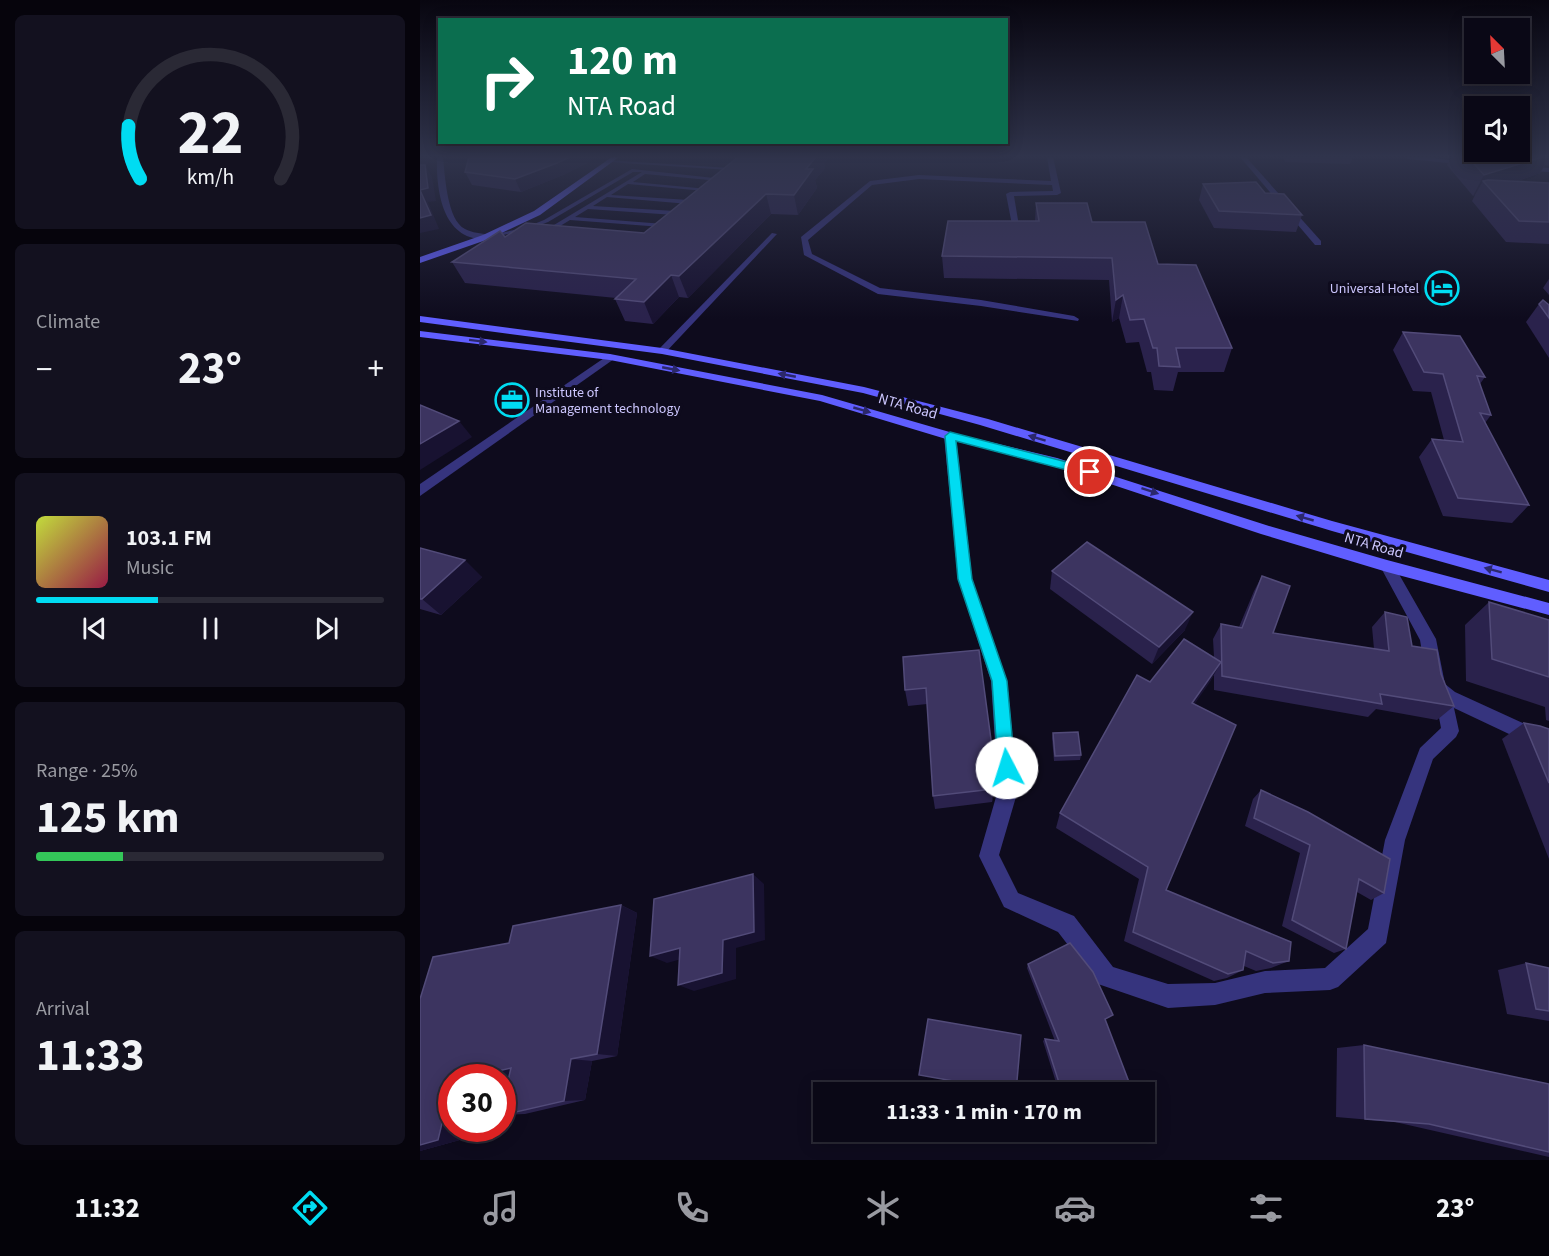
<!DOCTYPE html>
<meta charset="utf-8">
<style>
body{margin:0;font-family:"Source Sans 3",sans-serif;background:#13111f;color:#f1f3f6;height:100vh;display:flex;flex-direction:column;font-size:22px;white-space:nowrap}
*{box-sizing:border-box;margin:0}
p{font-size:20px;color:#999aa1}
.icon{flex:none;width:33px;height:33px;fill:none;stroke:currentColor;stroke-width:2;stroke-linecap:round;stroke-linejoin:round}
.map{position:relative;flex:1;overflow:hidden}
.sheet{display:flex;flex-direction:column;gap:15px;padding:15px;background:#06040c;width:420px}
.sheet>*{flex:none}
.hud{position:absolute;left:18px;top:18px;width:570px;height:126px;border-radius:0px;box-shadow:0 3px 15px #0003,0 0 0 2px #2a2935;background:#0b6e4f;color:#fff;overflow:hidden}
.needle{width:39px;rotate:336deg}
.tools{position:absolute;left:1044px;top:18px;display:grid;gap:12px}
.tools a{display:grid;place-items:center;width:66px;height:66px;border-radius:0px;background:#0a0816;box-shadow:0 3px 15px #0003,0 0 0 2px #2a2935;font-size:30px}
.speed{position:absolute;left:18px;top:1064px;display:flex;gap:12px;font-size:30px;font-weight:700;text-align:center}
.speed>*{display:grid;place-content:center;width:78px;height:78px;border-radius:50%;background:#0a0816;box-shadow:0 3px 15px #0003,0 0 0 2px #2a2935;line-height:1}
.speed .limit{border:9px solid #d22;background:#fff;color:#111}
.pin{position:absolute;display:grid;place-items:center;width:51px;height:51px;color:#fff;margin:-26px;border:3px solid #fff;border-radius:50%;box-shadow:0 2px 6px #0007}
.me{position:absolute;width:66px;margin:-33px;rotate:355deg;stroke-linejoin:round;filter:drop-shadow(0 0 4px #0008)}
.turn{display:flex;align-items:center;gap:21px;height:126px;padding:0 30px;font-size:27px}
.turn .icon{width:78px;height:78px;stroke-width:2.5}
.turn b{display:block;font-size:42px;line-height:51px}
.big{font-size:45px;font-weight:700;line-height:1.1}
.sheet .card{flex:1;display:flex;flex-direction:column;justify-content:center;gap:9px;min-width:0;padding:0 21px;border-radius:9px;background:#13111f}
.sheet .dial{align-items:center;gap:0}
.dial svg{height:156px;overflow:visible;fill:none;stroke:#2a2935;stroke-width:7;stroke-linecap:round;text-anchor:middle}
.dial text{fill:#f1f3f6;stroke:none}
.song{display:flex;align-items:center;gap:18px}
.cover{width:72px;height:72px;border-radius:9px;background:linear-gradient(135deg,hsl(70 70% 55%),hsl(340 70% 35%))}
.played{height:6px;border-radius:3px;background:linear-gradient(90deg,#00dcf2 35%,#2a2935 35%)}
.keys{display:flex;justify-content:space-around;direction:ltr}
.heat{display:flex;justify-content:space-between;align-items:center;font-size:33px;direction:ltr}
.charge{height:9px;border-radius:4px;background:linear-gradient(90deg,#34c759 25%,#2a2935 0)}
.trip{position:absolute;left:393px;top:1082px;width:342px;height:60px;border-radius:0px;background:#0a0816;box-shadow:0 3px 15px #0003,0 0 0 2px #2a2935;font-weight:700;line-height:60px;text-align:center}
.tab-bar{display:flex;height:96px;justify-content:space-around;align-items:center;background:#040309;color:#999aa1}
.tab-bar .icon{width:42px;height:42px}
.tab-bar .on{color:#00dcf2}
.tab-bar b{font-size:27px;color:#f1f3f6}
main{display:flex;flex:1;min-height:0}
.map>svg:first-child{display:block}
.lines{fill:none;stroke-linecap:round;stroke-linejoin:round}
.lane{fill:#36347e;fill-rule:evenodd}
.street{fill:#36347e;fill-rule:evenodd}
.secondary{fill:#605eff;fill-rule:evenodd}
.wall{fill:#2a224c}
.shaded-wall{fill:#181231}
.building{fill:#3c3460;stroke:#524b79;stroke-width:1.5}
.oneway{fill:#2b286c}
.route{fill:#00dcf2;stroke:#008f9d;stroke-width:1.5}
.labels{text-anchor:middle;stroke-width:6;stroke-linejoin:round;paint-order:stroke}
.far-poi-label{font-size:14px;fill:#cdc7ff;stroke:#0e0b1d;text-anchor:end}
.street-label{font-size:15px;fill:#cdc7ff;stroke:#0e0b1d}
</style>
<main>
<section class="sheet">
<div class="card dial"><svg viewBox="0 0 100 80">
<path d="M14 69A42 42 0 1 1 86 69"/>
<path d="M14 69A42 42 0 0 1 8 42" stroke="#00dcf2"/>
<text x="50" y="56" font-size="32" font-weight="700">22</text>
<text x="50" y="72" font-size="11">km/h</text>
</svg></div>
<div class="card"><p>Climate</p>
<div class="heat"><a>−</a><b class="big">23°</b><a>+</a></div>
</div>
<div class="card">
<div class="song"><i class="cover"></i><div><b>103.1 FM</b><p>Music</p></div></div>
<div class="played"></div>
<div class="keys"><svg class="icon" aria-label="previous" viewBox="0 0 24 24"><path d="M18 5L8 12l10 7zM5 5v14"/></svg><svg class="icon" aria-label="pause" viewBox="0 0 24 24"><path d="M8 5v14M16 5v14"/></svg><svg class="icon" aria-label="next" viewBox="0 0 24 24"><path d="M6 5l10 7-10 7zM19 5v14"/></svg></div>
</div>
<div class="card"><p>Range · 25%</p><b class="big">125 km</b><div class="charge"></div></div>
<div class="card"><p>Arrival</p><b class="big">11:33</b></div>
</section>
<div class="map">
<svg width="1129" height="1160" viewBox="0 0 1129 1160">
<rect width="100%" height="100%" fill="#0e0b1d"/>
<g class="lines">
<g class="lane">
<path d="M186,160L310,168L312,169L310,170L188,162Z"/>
<path d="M212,169L303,179L300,181L225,174L213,182L288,189L285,191L208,184L191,195L269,200L272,202L269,204L187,197L173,206L255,211L258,213L255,215L168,209L155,217L244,224V226L242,227L150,220L132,231V233L124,231L222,172H213L128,222L107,230L69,238L66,236L104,228L124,220Z"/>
<path d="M352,233L357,234L245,353H239V349Z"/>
</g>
<g class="street">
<path d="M17,157H23C25,176 27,220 45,229C52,233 61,233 69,235V239C23,243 16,192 17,157Z"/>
<path d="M627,157H633L641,193L637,195L594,196L600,232L593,230L586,194L590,192L633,191L632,185L499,179L452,185L388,240L392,254L460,288L561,300L654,316L659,319L658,321L561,306L458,294L384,255L381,237L450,181L499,175L631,181Z"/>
<path d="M820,157H826L901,241V245H895Z"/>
<path d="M985,157H1005L1051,163L1048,165L988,159Z"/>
<path d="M1099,166L1129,168V172L1102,170Z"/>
<path d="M190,354L195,357L194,359L0,496V484Z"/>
<path d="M530,432L536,436L552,579L587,681L598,790L579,855L598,893L654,916L693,967L748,984L795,983L845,971L905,968L948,929L965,840L1000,748L1021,728L1018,712L1008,688L1000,640L960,566L962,562H972L1016,639L1025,684L1035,692L1129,735V753L1034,708L1039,731L1036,737L1013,759L985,840L966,943L918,987L910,990L845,993L795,1005L748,1008L678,984L638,932L584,907L559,856L578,790L571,681L538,579L524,436Z"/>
</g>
<g class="secondary">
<path d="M192,157H199L120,215L69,239L0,263V257L63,235L114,211Z"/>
<path d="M0,316L242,348L444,387L568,419L912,521L1129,580V592L912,531L560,425L443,393L242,354L0,322Z"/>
<path d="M0,331L190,354L402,395L533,433L637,458L849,526L967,560L1129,603V615L967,572L841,534L630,464L526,439L400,401L190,360L0,337Z"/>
</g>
</g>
<g class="wall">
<path d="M49,157H175L169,162L143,175L101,192L52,185L45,172Z"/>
<path d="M318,157H410L404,163L405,168L395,180L397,188L378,215L351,214L268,298L259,297L233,324L205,321L195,299L196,298L45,283L32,262L85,237L224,233Z"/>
<path d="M863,157H933L930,164L865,162Z"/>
<path d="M1020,157H1129V166L1125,165L1120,173L1095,182L1129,183V244L1086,242L1052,201L1055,195L1053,196L1027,165L1031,158H1021Z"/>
<path d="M783,184L845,193L882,215L876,232L794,228L779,200Z"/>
<path d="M616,203L672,222L738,264L812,348L804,372H758L753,391L734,390L731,372H727L719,342L706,343L699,318L692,322L689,280L524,278L522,256L615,221Z"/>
<path d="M1129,279V295L1123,288Z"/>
<path d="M1119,304L1129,305V358L1106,322Z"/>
<path d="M983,332L1065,377L1060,384L1071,415L1065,423L1109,505L1092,523L1023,516L999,457L1012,439L1024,440L1011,392L993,391L973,350Z"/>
<path d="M0,548L62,577L21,615L0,609Z"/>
<path d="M632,571L765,630L732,664L630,589Z"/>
<path d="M842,576L853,633L954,649L952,627L965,612L992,646L1021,674L1034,706L1017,720L956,709L948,717L794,690V675L774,704L746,890L869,961L851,968L836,971L824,966L823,970L807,978L794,981L704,941L719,879L636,828L640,813L730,682L794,657L793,639L801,624L819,627L834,591Z"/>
<path d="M1069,602L1129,620V721L1126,720L1125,707L1046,681L1045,625Z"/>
<path d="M559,650L575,791L572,802L515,809L513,796L507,704L488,706L485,690Z"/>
<path d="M1104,723L1129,729V859L1082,739Z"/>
<path d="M633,733L661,755L660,760L634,761L632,738Z"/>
<path d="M841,790L964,893L951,900L937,892L926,949L914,953L862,926L880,853L825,826L833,799Z"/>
<path d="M201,905L217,913L197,1056L172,1061L165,1100L105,1114L82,1115V1105L89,1075L81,1077H32V1128H49L47,1138L0,1151V999L13,957L89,943L93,926Z"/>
<path d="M1106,963L1129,968V1021L1087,1014L1078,970Z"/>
<path d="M608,964L685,1020L708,1092H639L623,1041L625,1039L635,1041L607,968Z"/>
<path d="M944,1045L1129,1084V1157L975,1122L916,1117L917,1048Z"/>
</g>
<g class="shaded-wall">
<path d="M0,157H11L6,167L12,177L16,201L8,202L19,229L0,233Z"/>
<path d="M150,157H175L169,162L143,175L101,192L95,179Z"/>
<path d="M396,157H410L404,163L405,168L395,180L397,188L378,215L374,195L386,169Z"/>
<path d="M1122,157H1129V158L1120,173L1071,190L1063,181L1055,195L1053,196L1064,175Z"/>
<path d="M346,194L351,214L268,298L259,276Z"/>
<path d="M251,275L259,297L233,324L224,302Z"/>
<path d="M703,295L699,318L692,322L696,300Z"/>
<path d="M39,421L52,437L0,470V444Z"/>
<path d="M45,560L62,577L21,615L2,599Z"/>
<path d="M773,612L765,630L732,664L739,647Z"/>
<path d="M801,662L790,682L762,722L772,703Z"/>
<path d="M576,777L575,791L572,802L573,789Z"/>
<path d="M333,874L344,884L345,940L316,948V979L274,991L258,985Z"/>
<path d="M201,905L217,913L197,1056L177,1054Z"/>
<path d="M260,948L276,955L247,963L230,956Z"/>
<path d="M151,1059L172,1061L165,1100L144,1101Z"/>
<path d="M91,1068L114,1069L81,1077H52Z"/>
<path d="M31,1082L32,1128H49L47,1138L0,1151V1145Z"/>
</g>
<g class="building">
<path d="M49,157H150L137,163L95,179L45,172Z"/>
<path d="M318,157H396L386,169H393L374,195L346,194L259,276L251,275L224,302L195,299L216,279L32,262L80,231L85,237L106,223L224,233Z"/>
<path d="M1048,157H1122L1064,175Z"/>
<path d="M0,165H5L8,188L0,190Z"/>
<path d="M1068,180L1129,183V222L1099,221L1063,181Z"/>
<path d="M836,182L845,193L864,194L882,215L799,211L783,184Z"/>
<path d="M0,190L11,215L0,218Z"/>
<path d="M616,203H667L672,222H725L738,264L776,265L812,348H756L760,367L739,366L737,348H733L724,319L710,320L703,295L696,300L692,258L522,256L528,221H619Z"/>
<path d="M1123,300L1129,305V318L1119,304Z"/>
<path d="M983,332L1040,336L1065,377L1057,376L1071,415L1060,413L1109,505L1038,498L1012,439L1043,442L1023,374L1004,372Z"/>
<path d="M0,405L39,421L0,444Z"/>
<path d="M667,542L773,612L739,647L632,571Z"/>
<path d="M0,548L45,560L2,599H0Z"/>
<path d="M842,576L870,586L853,633L969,651L965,612L987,617L992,646L1017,650L1021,674L1034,706L960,694L962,704L802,676L801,624L822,628Z"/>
<path d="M1069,602L1129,620V677L1072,659Z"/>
<path d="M764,639L801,662L772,703L816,725L746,890L871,942L869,961L853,963L826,951L823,970L808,974L713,932L728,867L640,813L717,675L730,682Z"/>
<path d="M559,650L576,777L573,789L513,796L506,688L485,690L483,657Z"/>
<path d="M1104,723L1120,726L1129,729V783Z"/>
<path d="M658,732L661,755L635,756L633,733Z"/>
<path d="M841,790L888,812L970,859L964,893L939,879L926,949L872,920L890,845L834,818Z"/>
<path d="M333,874L334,932L303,940L302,973L258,985L260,948L230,956L234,899Z"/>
<path d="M201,905L177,1054L151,1059L144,1101L82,1115V1105L91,1068L52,1077H32V1082L18,1140L0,1145V999L13,957L89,943L93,926Z"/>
<path d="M650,943L673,972L693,1015L685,1019L712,1090L708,1092H642L625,1039L639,1041L608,964Z"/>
<path d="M1106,963L1129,968V1011L1116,1009Z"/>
<path d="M508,1019L601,1035L596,1092L499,1075Z"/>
<path d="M944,1045L1129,1084V1152L1009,1124L945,1119Z"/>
</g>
<defs><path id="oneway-solid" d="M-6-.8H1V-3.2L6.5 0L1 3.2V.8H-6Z" transform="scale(1.5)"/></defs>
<g class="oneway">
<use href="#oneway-solid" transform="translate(58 341) rotate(7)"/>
<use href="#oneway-solid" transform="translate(251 369) rotate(11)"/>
<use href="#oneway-solid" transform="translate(367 375) rotate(-169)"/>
<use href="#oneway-solid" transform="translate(442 410) rotate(16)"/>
<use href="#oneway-solid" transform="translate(617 438) rotate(-163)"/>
<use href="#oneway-solid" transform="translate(730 491) rotate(18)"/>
<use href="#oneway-solid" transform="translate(885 518) rotate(-164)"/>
<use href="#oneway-solid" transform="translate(1073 570) rotate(-165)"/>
</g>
<linearGradient id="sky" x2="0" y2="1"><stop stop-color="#080610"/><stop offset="0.49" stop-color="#30344c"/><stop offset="1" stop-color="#30344c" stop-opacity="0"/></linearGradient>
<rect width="1129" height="319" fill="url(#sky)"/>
<path class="route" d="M530,432L670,468L676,472L670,476L536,441L552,579L587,681L595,768L593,774L587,777L581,774L578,768L572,681L538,579L525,436Z"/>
<defs>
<symbol id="hotel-ring" viewBox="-11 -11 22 22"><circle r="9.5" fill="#0e0b1d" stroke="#00dcf2" stroke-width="1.5"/><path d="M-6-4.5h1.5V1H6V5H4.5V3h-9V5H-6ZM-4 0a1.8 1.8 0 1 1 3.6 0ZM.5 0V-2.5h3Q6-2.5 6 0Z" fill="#00dcf2"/></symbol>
<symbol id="office-ring" viewBox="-11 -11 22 22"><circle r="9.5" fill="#0e0b1d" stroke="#00dcf2" stroke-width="1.5"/><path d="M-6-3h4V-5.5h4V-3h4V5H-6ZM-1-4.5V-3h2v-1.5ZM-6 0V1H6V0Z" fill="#00dcf2"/></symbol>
</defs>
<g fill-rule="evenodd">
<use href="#hotel-ring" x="1003" y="269" width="38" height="38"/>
<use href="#office-ring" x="73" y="381" width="38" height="38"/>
</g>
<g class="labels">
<g class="far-poi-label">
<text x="999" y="293">Universal Hotel</text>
<text x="115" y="397" text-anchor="start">Institute of<tspan x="115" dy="16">Management technology</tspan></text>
</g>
<g class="street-label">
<text transform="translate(488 406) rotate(16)" y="5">NTA Road</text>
<text transform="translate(954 545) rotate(16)" y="5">NTA Road</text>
</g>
</g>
</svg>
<div class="tools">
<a><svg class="needle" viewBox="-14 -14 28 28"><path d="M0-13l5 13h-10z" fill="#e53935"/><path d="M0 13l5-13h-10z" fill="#999aa1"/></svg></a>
<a><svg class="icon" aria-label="sound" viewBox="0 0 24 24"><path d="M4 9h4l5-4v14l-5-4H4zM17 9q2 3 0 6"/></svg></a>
</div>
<div class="speed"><div class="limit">30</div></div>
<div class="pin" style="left:670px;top:472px;background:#d93025"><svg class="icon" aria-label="arrive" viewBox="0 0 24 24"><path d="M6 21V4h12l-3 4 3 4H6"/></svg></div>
<svg class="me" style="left:587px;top:768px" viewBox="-20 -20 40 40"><circle r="19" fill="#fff"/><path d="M0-13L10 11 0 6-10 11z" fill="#00dcf2"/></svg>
<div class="trip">11:33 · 1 min · 170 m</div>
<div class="hud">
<div class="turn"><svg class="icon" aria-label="right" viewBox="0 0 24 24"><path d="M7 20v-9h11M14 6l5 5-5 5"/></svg><div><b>120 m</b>NTA Road</div></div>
</div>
</div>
</main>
<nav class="tab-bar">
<b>11:32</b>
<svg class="icon on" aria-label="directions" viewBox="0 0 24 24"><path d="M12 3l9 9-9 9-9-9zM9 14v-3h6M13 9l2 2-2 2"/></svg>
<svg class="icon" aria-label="music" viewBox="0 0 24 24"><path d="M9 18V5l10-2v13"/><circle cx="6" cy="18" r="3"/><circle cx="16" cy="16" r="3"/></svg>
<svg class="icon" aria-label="phone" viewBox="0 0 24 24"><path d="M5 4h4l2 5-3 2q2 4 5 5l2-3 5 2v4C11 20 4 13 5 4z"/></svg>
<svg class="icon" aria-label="climate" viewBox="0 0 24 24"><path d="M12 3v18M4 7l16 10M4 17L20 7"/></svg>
<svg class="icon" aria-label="car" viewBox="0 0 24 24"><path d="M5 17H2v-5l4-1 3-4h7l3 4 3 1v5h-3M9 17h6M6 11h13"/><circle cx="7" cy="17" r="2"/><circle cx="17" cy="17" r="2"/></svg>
<svg class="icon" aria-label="filters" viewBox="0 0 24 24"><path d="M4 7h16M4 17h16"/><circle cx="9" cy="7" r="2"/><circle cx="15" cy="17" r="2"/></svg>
<b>23°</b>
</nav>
